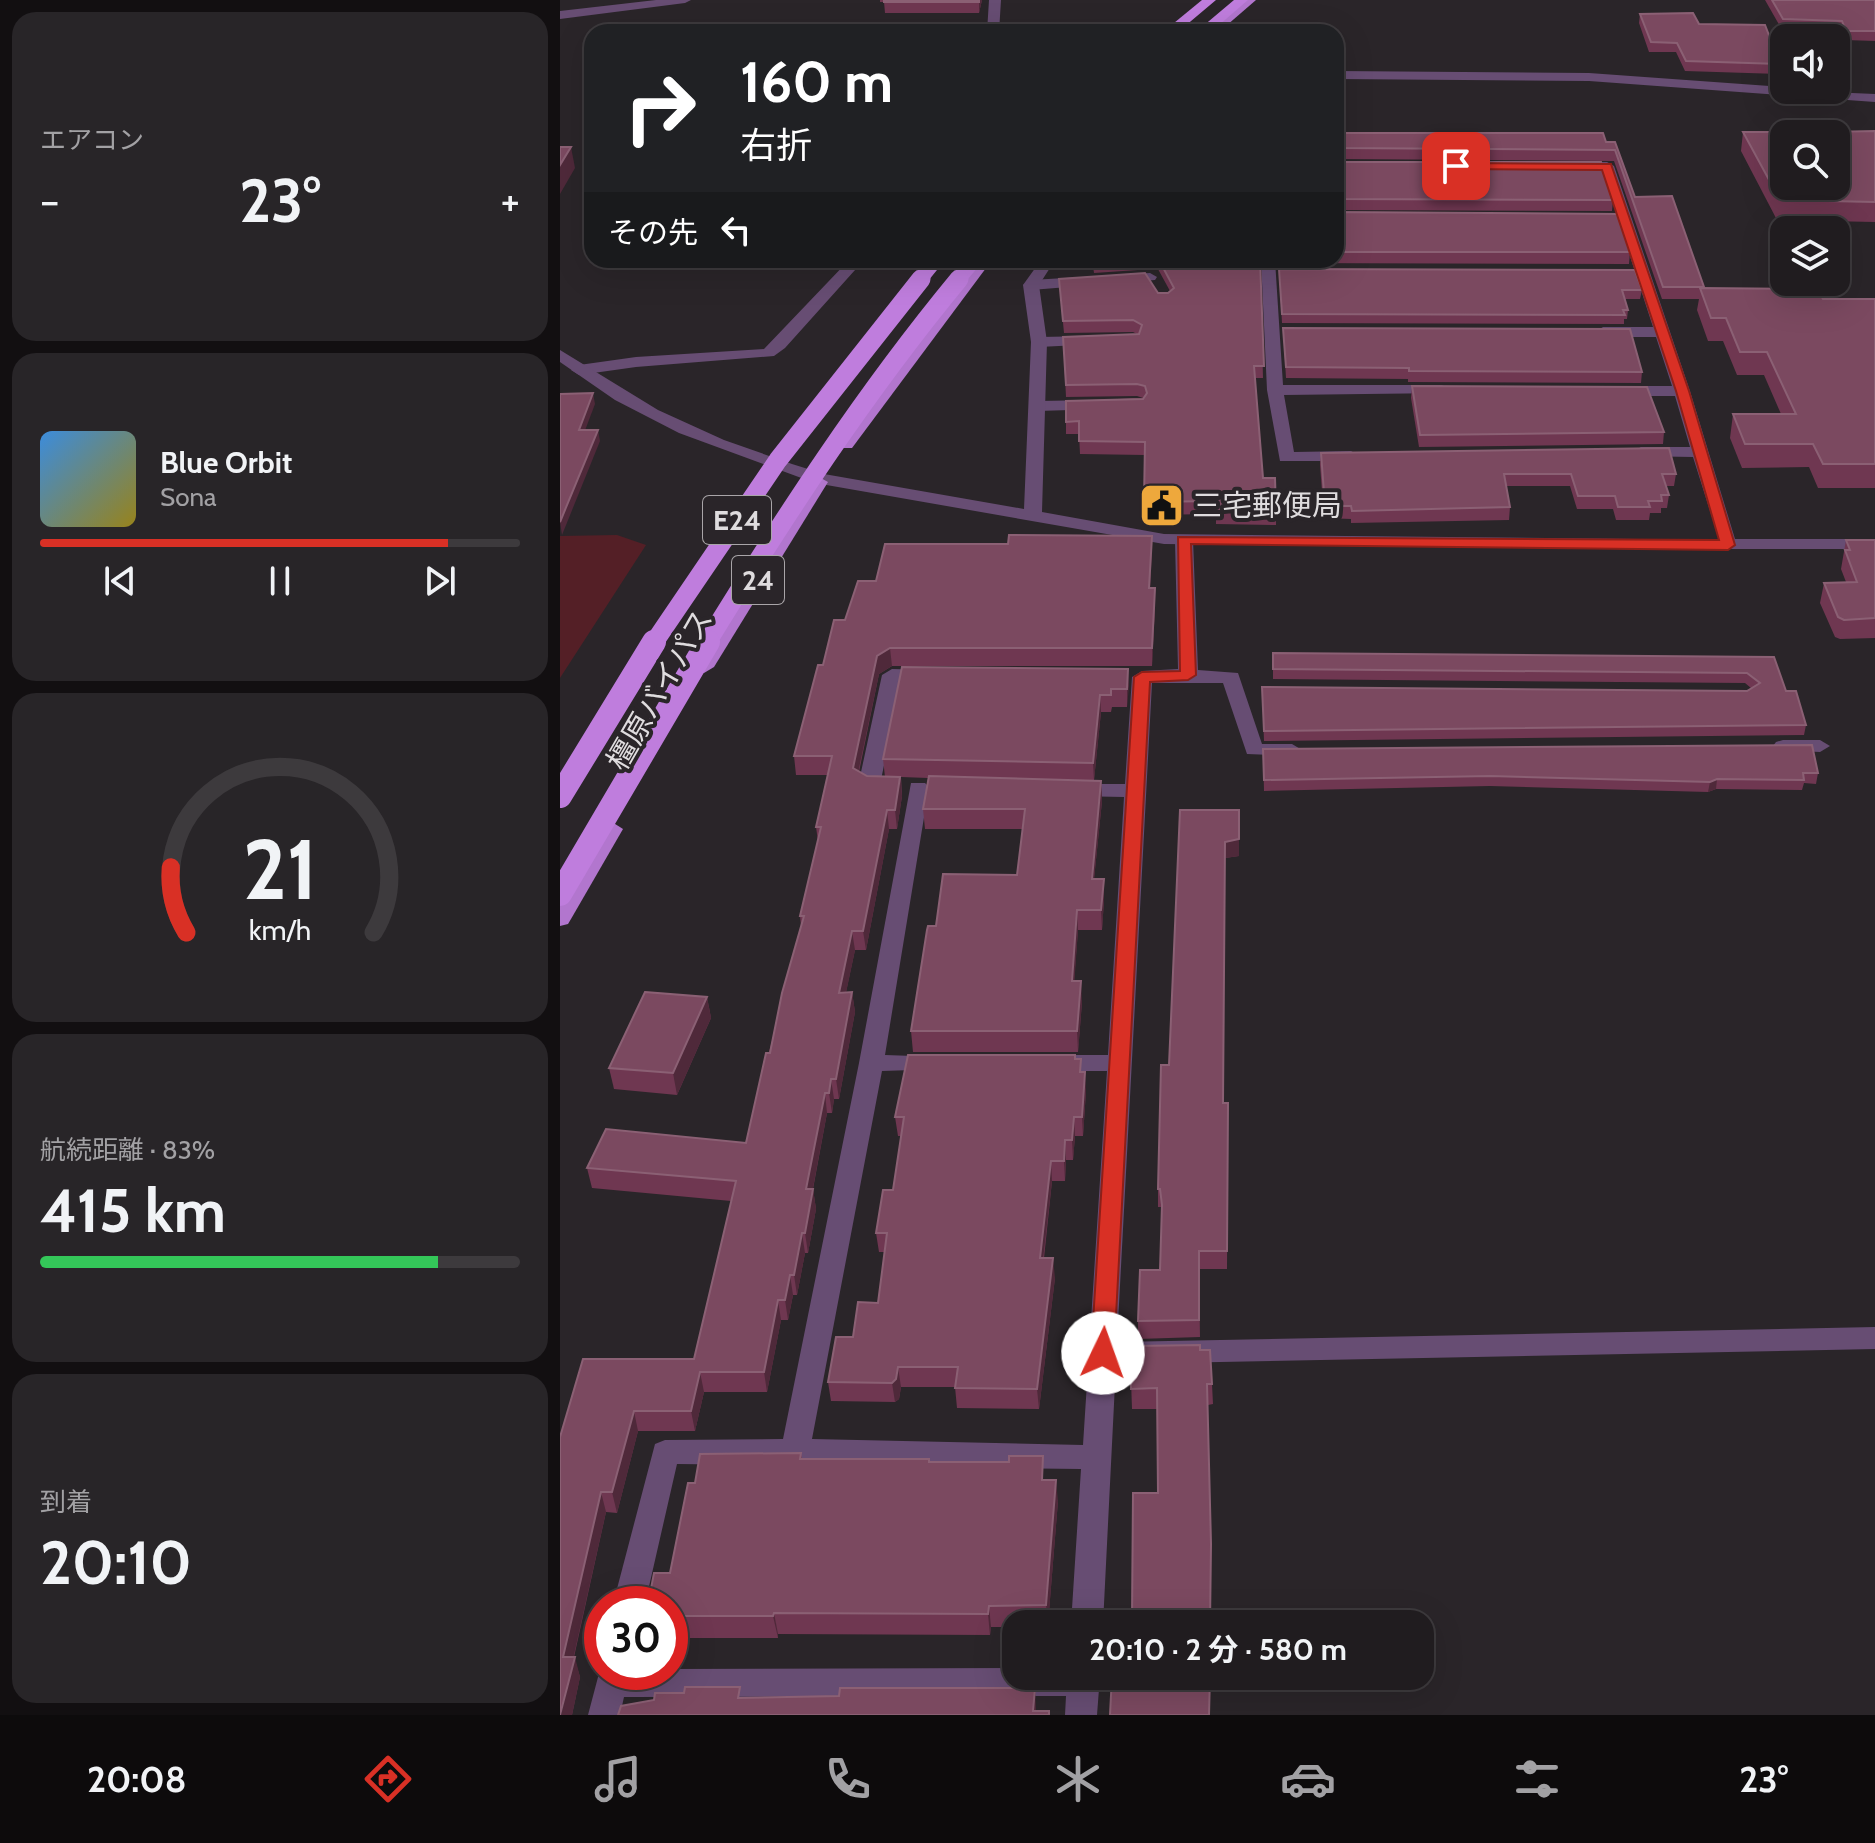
<!DOCTYPE html>
<html lang="ja">
<meta charset="utf-8">
<style>
body{margin:0;font-family:Cabin,"Noto Sans JP",sans-serif;background:#282528;color:#f1f3f6;height:100vh;display:flex;flex-direction:column;font-size:30px;white-space:nowrap}
*{box-sizing:border-box;margin:0}
p{font-size:26px;color:#a2a1a4}
.icon{flex:none;width:44px;height:44px;fill:none;stroke:currentColor;stroke-width:2;stroke-linecap:round;stroke-linejoin:round}
.map{position:relative;flex:1;overflow:hidden}
.details{display:flex;flex-direction:column;gap:12px;padding:12px;background:#120f11;width:560px}
.details>*{flex:none}
.guide{position:absolute;left:24px;top:24px;width:760px;height:244px;border-radius:24px;box-shadow:0 8px 32px #0002,0 0 0 2px #3d3a3d;background:#202124;color:#fff;overflow:hidden}
.buttons{position:absolute;left:1210px;top:24px;display:grid;gap:16px}
.buttons a{display:grid;place-items:center;width:80px;height:80px;border-radius:16px;background:#201c1f;box-shadow:0 8px 32px #0002,0 0 0 2px #3d3a3d;font-size:40px}
.speed{position:absolute;left:24px;top:1586px;display:flex;gap:16px;font-size:40px;font-weight:700;text-align:center}
.speed>*{display:grid;place-content:center;width:104px;height:104px;border-radius:50%;background:#201c1f;box-shadow:0 8px 32px #0002,0 0 0 2px #3d3a3d;line-height:1}
.speed .limit{border:12px solid #d22;background:#fff;color:#111}
.pin{position:absolute;display:grid;place-items:center;width:68px;height:68px;color:#fff;margin:-34px;border-radius:16px;box-shadow:0 4px 12px #0006}
.me{position:absolute;width:88px;margin:-44px;rotate:3deg;stroke-linejoin:round;filter:drop-shadow(0 0 6px #0008)}
.turn{display:flex;align-items:center;gap:28px;height:168px;padding:0 24px;font-size:36px}
.turn .icon{width:104px;height:104px;stroke-width:2.5}
.turn b{display:block;font-size:56px;line-height:68px}
.then{display:flex;align-items:center;height:76px;padding:0 24px;background:#0003;gap:16px;font-size:30px}
.big{font-size:60px;font-weight:700;line-height:1.1}
.details .card{flex:1;display:flex;flex-direction:column;justify-content:center;gap:12px;min-width:0;padding:0 28px;border-radius:24px;background:#282528}
.details .dial{align-items:center;gap:0}
.dial svg{height:208px;overflow:visible;fill:none;stroke:#3d3a3d;stroke-width:7;stroke-linecap:round;text-anchor:middle}
.dial text{fill:#f1f3f6;stroke:none}
.song{display:flex;align-items:center;gap:24px}
.cover{width:96px;height:96px;border-radius:12px;background:linear-gradient(135deg,hsl(210 70% 55%),hsl(50 70% 35%))}
.played{height:8px;border-radius:4px;background:linear-gradient(90deg,#d93025 85%,#3d3a3d 85%)}
.keys{display:flex;justify-content:space-around;direction:ltr}
.heat{display:flex;justify-content:space-between;align-items:center;font-size:44px;direction:ltr}
.charge{height:12px;border-radius:6px;background:linear-gradient(90deg,#34c759 83%,#3d3a3d 0)}
.trip{position:absolute;left:442px;top:1610px;width:432px;height:80px;border-radius:24px;background:#201c1f;box-shadow:0 8px 32px #0002,0 0 0 2px #3d3a3d;font-weight:700;line-height:80px;text-align:center}
.dock{display:flex;height:128px;justify-content:space-around;align-items:center;background:#0d0b0c;color:#a2a1a4}
.dock .icon{width:56px;height:56px}
.dock .selected{color:#d93025}
.dock b{font-size:36px;color:#f1f3f6}
main{display:flex;flex:1;min-height:0}
.map>svg:first-child{display:block}
.green{fill:#541f26}
.lines{fill:none;stroke-linecap:round;stroke-linejoin:round}
.minor{fill:#674d73;fill-rule:evenodd}
.tertiary{fill:#674d73;fill-rule:evenodd}
.trunk{fill:#b276ce;fill-rule:evenodd}
.motorway{fill:#bf7ddd;fill-rule:evenodd}
.motorway-bridge-far2{stroke:#bf7ddd;stroke-width:14}
.motorway-bridge-far1{stroke:#bf7ddd;stroke-width:19}
.motorway-bridge{stroke:#bf7ddd;stroke-width:24}
.wall{fill:#6f3751}
.shaded-wall{fill:#4f293a}
.building{fill:#7b4960;stroke:#8b6074;stroke-width:2;fill-rule:evenodd}
.route{fill:#d93025;stroke:#8d1f18;stroke-width:2}
.labels{text-anchor:middle;stroke-width:8;stroke-linejoin:round;paint-order:stroke}
.shield{fill:#2a2529;stroke:#a9a5a8;stroke-width:2}
.shield-label{font-size:28px;font-weight:bold;fill:#dfdcde}
.poi-label{font-size:30px;fill:#dfdcde;stroke:#2a2529;text-anchor:start}
.street-label{font-size:30px;fill:#dfdcde;stroke:#2a2529}
</style>
<main>
<section class="details">
<div class="card"><p>エアコン</p>
<div class="heat"><a>−</a><b class="big">23°</b><a>+</a></div>
</div>
<div class="card">
<div class="song"><i class="cover"></i><div><b>Blue Orbit</b><p>Sona</p></div></div>
<div class="played"></div>
<div class="keys"><svg class="icon" aria-label="previous" viewBox="0 0 24 24"><path d="M18 5L8 12l10 7zM5 5v14"/></svg><svg class="icon" aria-label="pause" viewBox="0 0 24 24"><path d="M8 5v14M16 5v14"/></svg><svg class="icon" aria-label="next" viewBox="0 0 24 24"><path d="M6 5l10 7-10 7zM19 5v14"/></svg></div>
</div>
<div class="card dial"><svg viewBox="0 0 100 80">
<path d="M14 69A42 42 0 1 1 86 69"/>
<path d="M14 69A42 42 0 0 1 8 44" stroke="#d93025"/>
<text x="50" y="56" font-size="32" font-weight="700">21</text>
<text x="50" y="72" font-size="11">km/h</text>
</svg></div>
<div class="card"><p>航続距離 · 83%</p><b class="big">415 km</b><div class="charge"></div></div>
<div class="card"><p>到着</p><b class="big">20:10</b></div>
</section>
<div class="map">
<svg width="1315" height="1715" viewBox="0 0 1315 1715">
<rect width="100%" height="100%" fill="#2a2529"/>
<path class="green" d="M57,535L86,545L0,678V536Z"/>
<g class="lines">
<g class="minor">
<path d="M429,0H441L439,32H427Z"/>
<path d="M1047,162L1054,166L1130,391L1175,539H1315V549H1162L1133,457L1075,456L1072,452L1081,447H1130L1115,396H1060L1052,391L1060,386H1112L1096,337H1043L1035,332L1043,327H1093L1042,170H1013L1006,166L1013,162Z"/>
<path d="M289,260H304L225,348L214,356L76,367L19,375L11,370L19,365L76,357L204,349Z"/>
<path d="M701,260H715L723,385H881L887,387V393L724,395L734,452L791,451L800,456L791,461H720L707,390Z"/>
<path d="M590,273L597,277L595,280L471,290L463,285L471,280Z"/>
<path d="M533,336L541,341L539,344L479,347L471,342L479,337Z"/>
<path d="M537,400L545,405L543,409L478,411L470,406L478,401Z"/>
<path d="M624,535L633,540L638,670L678,673L702,744H732L742,750L732,756L687,754L663,683H592L557,1342L1315,1327V1349L556,1364L543,1624H511L521,1469L117,1464L85,1604H53L95,1444L105,1440L223,1439L299,1063L351,783H365L369,787L325,1055L383,1057L386,1063L383,1069L322,1071L252,1439L523,1445L547,1071H492L483,1069L480,1063L483,1057L492,1055H548L564,797L512,796L501,790L512,784H565L572,677L582,671L618,669L615,540Z"/>
<path d="M332,669L369,670L379,676L369,682L341,681L321,780L336,783L340,787C331,797 307,796 298,786L322,675Z"/>
<path d="M1223,740H1260L1270,746L1260,752L1216,750L1213,746L1216,742Z"/>
<path d="M42,1662V1672H110V1669L456,1668V1676H540L537,1715H505L506,1696L64,1697L60,1715H28Z"/>
</g>
<g class="tertiary">
<path d="M96,0H131L125,3L0,19V11Z"/>
<path d="M776,71L1029,73L1224,87V90L1315,94V102L1029,81L776,79Z"/>
<path d="M481,260H495L479,285L487,342L482,512L604,534L1168,540L1177,545L1168,550L604,544L255,483L119,433L55,400L0,362V350L98,410L164,440L232,464L264,474L464,509L471,342L463,285Z"/>
</g>
<g class="trunk">
<path d="M683,0H696L659,32H646Z"/>
<path d="M417,260H432L292,448H280L278,444L280,440Z"/>
<path d="M259,477L268,482L154,667L144,673L137,671L134,667L250,482Z"/>
<path d="M52,822L63,829L11,919L8,924L0,926V900L41,829Z"/>
</g>
<g class="motorway">
<path d="M642,0H656L618,32H603Z"/>
<path d="M674,0H688L651,32H636Z"/>
</g>
<g class="motorway-bridge-far2">
<path d="M359,281L376,260"/>
<path d="M397,281L415,260"/>
</g>
<g class="motorway-bridge-far1">
<path d="M93,644L218,460L361,279"/>
<path d="M146,644C224,517 304,394 399,279"/>
</g>
<g class="motorway-bridge">
<path d="M0,796L94,642"/>
<path d="M0,894L148,642"/>
</g>
</g>
<g class="wall">
<path d="M320,0H422L419,13H325L324,2H320Z"/>
<path d="M1205,0H1315V41L1285,40L1281,30L1221,28Z"/>
<path d="M1080,14L1139,24L1220,64L1219,74L1125,71L1116,52H1089L1079,23Z"/>
<path d="M1230,128L1269,132L1315,131V222L1217,220L1181,151L1183,132H1230Z"/>
<path d="M776,133L1055,142L1075,197L1144,288L1263,299H1315V488H1258L1249,467L1182,468L1170,438L1173,414H1221L1204,375H1177L1163,341H1148L1137,310L1139,299H1102L1054,161L776,159Z"/>
<path d="M776,162L1053,200L1052,211L776,210Z"/>
<path d="M776,212L1070,252L1069,264L719,263L717,260H776Z"/>
<path d="M532,260H578V270L534,273Z"/>
<path d="M593,260H700L703,378H695L703,478L716,512V525L656,524V514L584,515L585,455L520,454L519,434H506V401L583,398L577,396L506,397L503,337L577,334L573,332L504,333L500,291L608,293L610,291Z"/>
<path d="M719,269L1082,290L1080,299H1064L1068,310L1067,319H1064V324L722,323Z"/>
<path d="M723,328L1082,372L1081,383L848,382V379L726,378Z"/>
<path d="M852,386L1104,432L1103,444L859,447L851,398Z"/>
<path d="M761,453L1116,474L1114,486H1106L1109,495L1107,508H1101V513H1090L1089,520H1056L1053,509H1017L1010,486H946L950,507L949,520L791,523V519L764,518L760,465Z"/>
<path d="M592,536L590,588H595V606L592,666H332L319,674L299,772L307,776L325,777L323,759L568,669L567,707H552L551,712H541L534,780L541,781L542,801L534,879L544,900L542,930H518L514,981L522,1002L518,1052H353L351,1031L376,926L457,875L463,829H365L363,809L368,778L341,777L342,796L337,829H329L306,950H295L286,992H292L295,1012L279,1099H274L272,1113H267L253,1189L256,1209L248,1253H245L237,1295H233L228,1320H221L207,1392H144L135,1431H78L57,1513L46,1512L14,1657L20,1677L12,1715L0,1437L134,1359L171,1201L32,1188L27,1168L186,1143L241,926L240,916L258,841L256,827L268,775H236L234,756L263,665L285,620L316,581L448,544Z"/>
<path d="M1286,540H1315V638L1280,639L1275,637L1260,603L1264,583L1286,582L1281,569Z"/>
<path d="M713,653L1214,657L1226,691L1246,725L1244,735L704,741L702,687L1187,691L1191,688L1185,683L713,679Z"/>
<path d="M703,749L1258,773L1256,784L1244,783L1242,790L1156,789L1148,792L930,786L704,791Z"/>
<path d="M620,810H679V856L665,858L663,1103H668L667,1269H639L640,1337L578,1339V1321L600,1270L602,1216L601,1207H598V1189L609,1065Z"/>
<path d="M147,997L151,1018L117,1095L54,1089L49,1068Z"/>
<path d="M515,1059H521V1072L526,1091L523,1136H515L513,1160H506L505,1181H492L484,1258L495,1278L479,1409L397,1408L395,1387H341L339,1399L335,1402L271,1401L268,1382L293,1337L318,1303L325,1252H319L316,1233L333,1190L342,1136H338L335,1117Z"/>
<path d="M640,1350L652,1384L653,1404L648,1405L572,1619L598,1493L597,1409H572L570,1352Z"/>
<path d="M241,1453L242,1459H369L370,1462L485,1480L498,1501L488,1624H456V1627H431L430,1635L218,1634V1638H110V1573L135,1483Z"/>
</g>
<g class="shaded-wall">
<path d="M419,0H422L419,13Z"/>
<path d="M11,147L15,168L0,194V165Z"/>
<path d="M33,393L35,404L21,441L19,430Z"/>
<path d="M38,430L40,441L2,535L0,522Z"/>
<path d="M592,536V553L589,606V588Z"/>
<path d="M595,588V606L592,666V648Z"/>
<path d="M330,648L332,666L319,674L295,787L293,768L317,656Z"/>
<path d="M568,669L569,686L567,707V689Z"/>
<path d="M540,695L541,712L534,780L533,763Z"/>
<path d="M340,777L342,796L337,829L335,810Z"/>
<path d="M1157,779L1156,789L1148,792L1150,782Z"/>
<path d="M541,781L542,801L532,899V879Z"/>
<path d="M327,810L329,829L306,950L303,931Z"/>
<path d="M679,839V856L665,858V842Z"/>
<path d="M544,879V900L542,930L541,910Z"/>
<path d="M517,910L518,930L513,1002L512,981Z"/>
<path d="M292,931L295,950L282,1012L279,993Z"/>
<path d="M521,981L522,1002L518,1052L517,1031Z"/>
<path d="M292,992L295,1012L279,1099L276,1079Z"/>
<path d="M147,997L151,1018L117,1095L113,1073Z"/>
<path d="M525,1072L526,1091L523,1136L522,1117Z"/>
<path d="M271,1079L274,1099L272,1113L269,1093Z"/>
<path d="M265,1093L267,1113L249,1209L246,1189Z"/>
<path d="M514,1117L515,1136L513,1160L512,1140Z"/>
<path d="M505,1140L506,1160L505,1181L504,1161Z"/>
<path d="M491,1161L492,1181L481,1277L480,1258Z"/>
<path d="M253,1189L256,1209L248,1253L245,1233Z"/>
<path d="M242,1233L245,1253L237,1295L234,1275Z"/>
<path d="M493,1258L495,1278L479,1409L477,1389Z"/>
<path d="M230,1275L233,1295L228,1320L225,1300Z"/>
<path d="M218,1300L221,1320L207,1392L204,1372Z"/>
<path d="M338,1367L341,1387L339,1399L335,1402L332,1383Z"/>
<path d="M140,1372L144,1392L135,1431L131,1411Z"/>
<path d="M74,1411L78,1431L57,1513L52,1492Z"/>
<path d="M496,1480L498,1501L488,1624L486,1605Z"/>
<path d="M41,1492L46,1512L9,1677L3,1657Z"/>
<path d="M429,1606L431,1627L430,1635L428,1614Z"/>
<path d="M214,1613L218,1634V1638L213,1616Z"/>
<path d="M15,1657L20,1677L12,1715H1Z"/>
<path d="M475,1688L476,1710L473,1715Z"/>
</g>
<g class="building">
<rect x="324" y="0" width="95" height="2"/>
<path d="M1212,0H1315V31H1286L1282,21L1223,19Z"/>
<path d="M1133,13L1139,24L1205,25L1220,64L1126,61L1117,43L1091,42L1080,14Z"/>
<path d="M1267,127L1269,132L1315,131V202L1220,200L1183,132H1233L1230,128ZM1224,134H1276V186H1224Z"/>
<path d="M776,133H1043L1046,142H1055L1075,197L1112,196L1144,287H1103L1055,150L776,148Z"/>
<path d="M0,147H11L0,165Z"/>
<path d="M776,161V162H1041L1053,200L776,199V200Z"/>
<path d="M776,212L1058,214L1070,252H776Z"/>
<path d="M599,260H700L704,366H694L703,478H715L716,512L656,511L657,501L584,502L585,442L519,441V421L506,422V401L583,399L587,393L585,386L577,384L506,385L503,337L579,334L582,325L573,320L503,321L499,279L585,273L598,293H608L614,288Z"/>
<path d="M719,269L1075,270L1082,290H1062L1068,310H1063L1065,315L722,314Z"/>
<path d="M1140,288L1257,289L1263,299H1315V464H1263L1253,444H1185L1173,414H1236L1207,352H1180L1166,318H1151Z"/>
<path d="M723,328L1070,329L1082,372L849,371V368L726,367Z"/>
<path d="M852,386L1087,387L1104,432L860,435Z"/>
<path d="M33,393L19,430H38L0,522V394Z"/>
<path d="M1109,448L1116,474H1102L1109,495H1101L1102,501H1088L1090,507H1058L1055,496H1018L1011,474H944L950,507L792,511L791,506H765L761,453Z"/>
<path d="M449,535L592,536L589,588H595L592,648H330L317,656L293,768L307,776L340,777L335,810H327L303,931H292L279,993L292,992L276,1079H271L269,1093H265L246,1189H253L245,1233H242L234,1275H230L225,1300H218L204,1372H140L131,1411H74L52,1492H41L3,1657H15L0,1715V1437L23,1359H134L176,1181L27,1168L46,1129L186,1143L206,1053H210L222,993L244,916H240L261,827H256L272,756H234L258,665H263L274,620H285L298,581H316L325,544H448Z"/>
<path d="M1286,540H1315V618L1284,620L1278,617L1264,583L1297,582L1285,550H1290Z"/>
<path d="M713,653L1214,657L1226,691H1236L1246,725L704,731L702,687L1187,691L1200,683L1187,673L713,669Z"/>
<path d="M342,667L568,669L567,689H551V695H540L533,763L323,759Z"/>
<path d="M1252,745L1258,773H1243L1244,780L1157,779L1150,782L930,776L704,780L703,749Z"/>
<path d="M369,776L541,781L532,879H544L541,910H517L512,981H521L517,1031H351L367,930L368,926H376L383,874L457,875L465,809H363Z"/>
<path d="M620,810H679V839L665,842L663,1103H668L667,1251H639V1320L578,1321L580,1270H600L602,1205L600,1189H598L601,1065H609Z"/>
<path d="M85,992L147,997L113,1073L49,1068Z"/>
<path d="M348,1055H515V1059H521L520,1072H525L522,1117H514L512,1140H505L504,1161H491L480,1258H493L477,1389L395,1388L398,1367H338L336,1379L332,1383L268,1382L276,1337H293L298,1302L318,1303L327,1233H316L323,1190H333L344,1117H335Z"/>
<path d="M640,1345V1350H650L652,1384H647L651,1544L650,1624H563V1619H572L573,1493H598L597,1388L571,1389L570,1352H577V1346Z"/>
<path d="M241,1453L240,1459H369V1462H449V1456H483L482,1480H496L486,1605L429,1606L428,1614L214,1613L213,1616H110V1604H88L94,1573H110L128,1483H135L140,1454Z"/>
<path d="M552,1676H650L649,1715H550Z"/>
<path d="M125,1687H180L178,1698L279,1696L280,1688H475L473,1711H489V1715H58L61,1706L94,1700L95,1693H124Z"/>
</g>
<path class="route" d="M896,163L1051,164L1129,391L1175,545L1168,550L631,544L636,675L628,680L590,682L554,1353L551,1359L543,1362L535,1359L531,1353L574,677L582,672L620,671L618,537L1159,540L1116,391L1042,170L892,169V164Z"/>
<defs>
<symbol id="civic-square" viewBox="-11 -11 22 22"><rect x="-9" y="-9" width="18" height="18" rx="4" fill="#eea83c" stroke="#2a2529"/><path d="M-.6-6.5H3V-4.5H.6V-3L4-1V1h2V6H-6V1h2V-1L-.6-3ZM-1.2 2.5V6h2.4V2.5Z" fill="#111"/></symbol>
</defs>
<g fill-rule="evenodd">
<use href="#civic-square" x="576" y="480" width="51" height="51"/>
</g>
<g class="labels">
<g class="shield">
<rect x="143" y="496" width="68" height="48" rx="6"/>
<rect x="172" y="556" width="52" height="48" rx="6"/>
</g>
<g class="shield-label">
<text x="177" y="530">E24</text>
<text x="198" y="590">24</text>
</g>
<g class="poi-label">
<text x="632" y="516">三宅郵便局</text>
</g>
<g class="street-label">
<text transform="translate(100 690) rotate(-60)" y="10">橿原バイパス</text>
</g>
</g>
</svg>
<div class="buttons">
<a><svg class="icon" aria-label="sound" viewBox="0 0 24 24"><path d="M4 9h4l5-4v14l-5-4H4zM17 9q2 3 0 6"/></svg></a>
<a><svg class="icon" aria-label="search" viewBox="0 0 24 24"><circle cx="10" cy="10" r="6"/><path d="M15 15l6 6"/></svg></a>
<a><svg class="icon" aria-label="layers" viewBox="0 0 24 24"><path d="M12 4l9 5-9 5-9-5zM3 14l9 5 9-5"/></svg></a>
</div>
<div class="speed"><div class="limit">30</div></div>
<div class="pin" style="left:896px;top:166px;background:#d93025"><svg class="icon" aria-label="arrive" viewBox="0 0 24 24"><path d="M6 21V4h12l-3 4 3 4H6"/></svg></div>
<svg class="me" style="left:543px;top:1353px" viewBox="-20 -20 40 40"><circle r="19" fill="#fff"/><path d="M0-13L10 11 0 6-10 11z" fill="#d93025"/></svg>
<div class="trip">20:10 · 2 分 · 580 m</div>
<div class="guide">
<div class="turn"><svg class="icon" aria-label="right" viewBox="0 0 24 24"><path d="M7 20v-9h11M14 6l5 5-5 5"/></svg><div><b>160 m</b>右折</div></div>
<div class="then">その先<svg class="icon" aria-label="left" viewBox="0 0 24 24"><path d="M17 20v-9H6M10 6l-5 5 5 5"/></svg></div>
</div>
</div>
</main>
<nav class="dock">
<b>20:08</b>
<svg class="icon selected" aria-label="directions" viewBox="0 0 24 24"><path d="M12 3l9 9-9 9-9-9zM9 14v-3h6M13 9l2 2-2 2"/></svg>
<svg class="icon" aria-label="music" viewBox="0 0 24 24"><path d="M9 18V5l10-2v13"/><circle cx="6" cy="18" r="3"/><circle cx="16" cy="16" r="3"/></svg>
<svg class="icon" aria-label="phone" viewBox="0 0 24 24"><path d="M5 4h4l2 5-3 2q2 4 5 5l2-3 5 2v4C11 20 4 13 5 4z"/></svg>
<svg class="icon" aria-label="climate" viewBox="0 0 24 24"><path d="M12 3v18M4 7l16 10M4 17L20 7"/></svg>
<svg class="icon" aria-label="car" viewBox="0 0 24 24"><path d="M5 17H2v-5l4-1 3-4h7l3 4 3 1v5h-3M9 17h6M6 11h13"/><circle cx="7" cy="17" r="2"/><circle cx="17" cy="17" r="2"/></svg>
<svg class="icon" aria-label="filters" viewBox="0 0 24 24"><path d="M4 7h16M4 17h16"/><circle cx="9" cy="7" r="2"/><circle cx="15" cy="17" r="2"/></svg>
<b>23°</b>
</nav>
